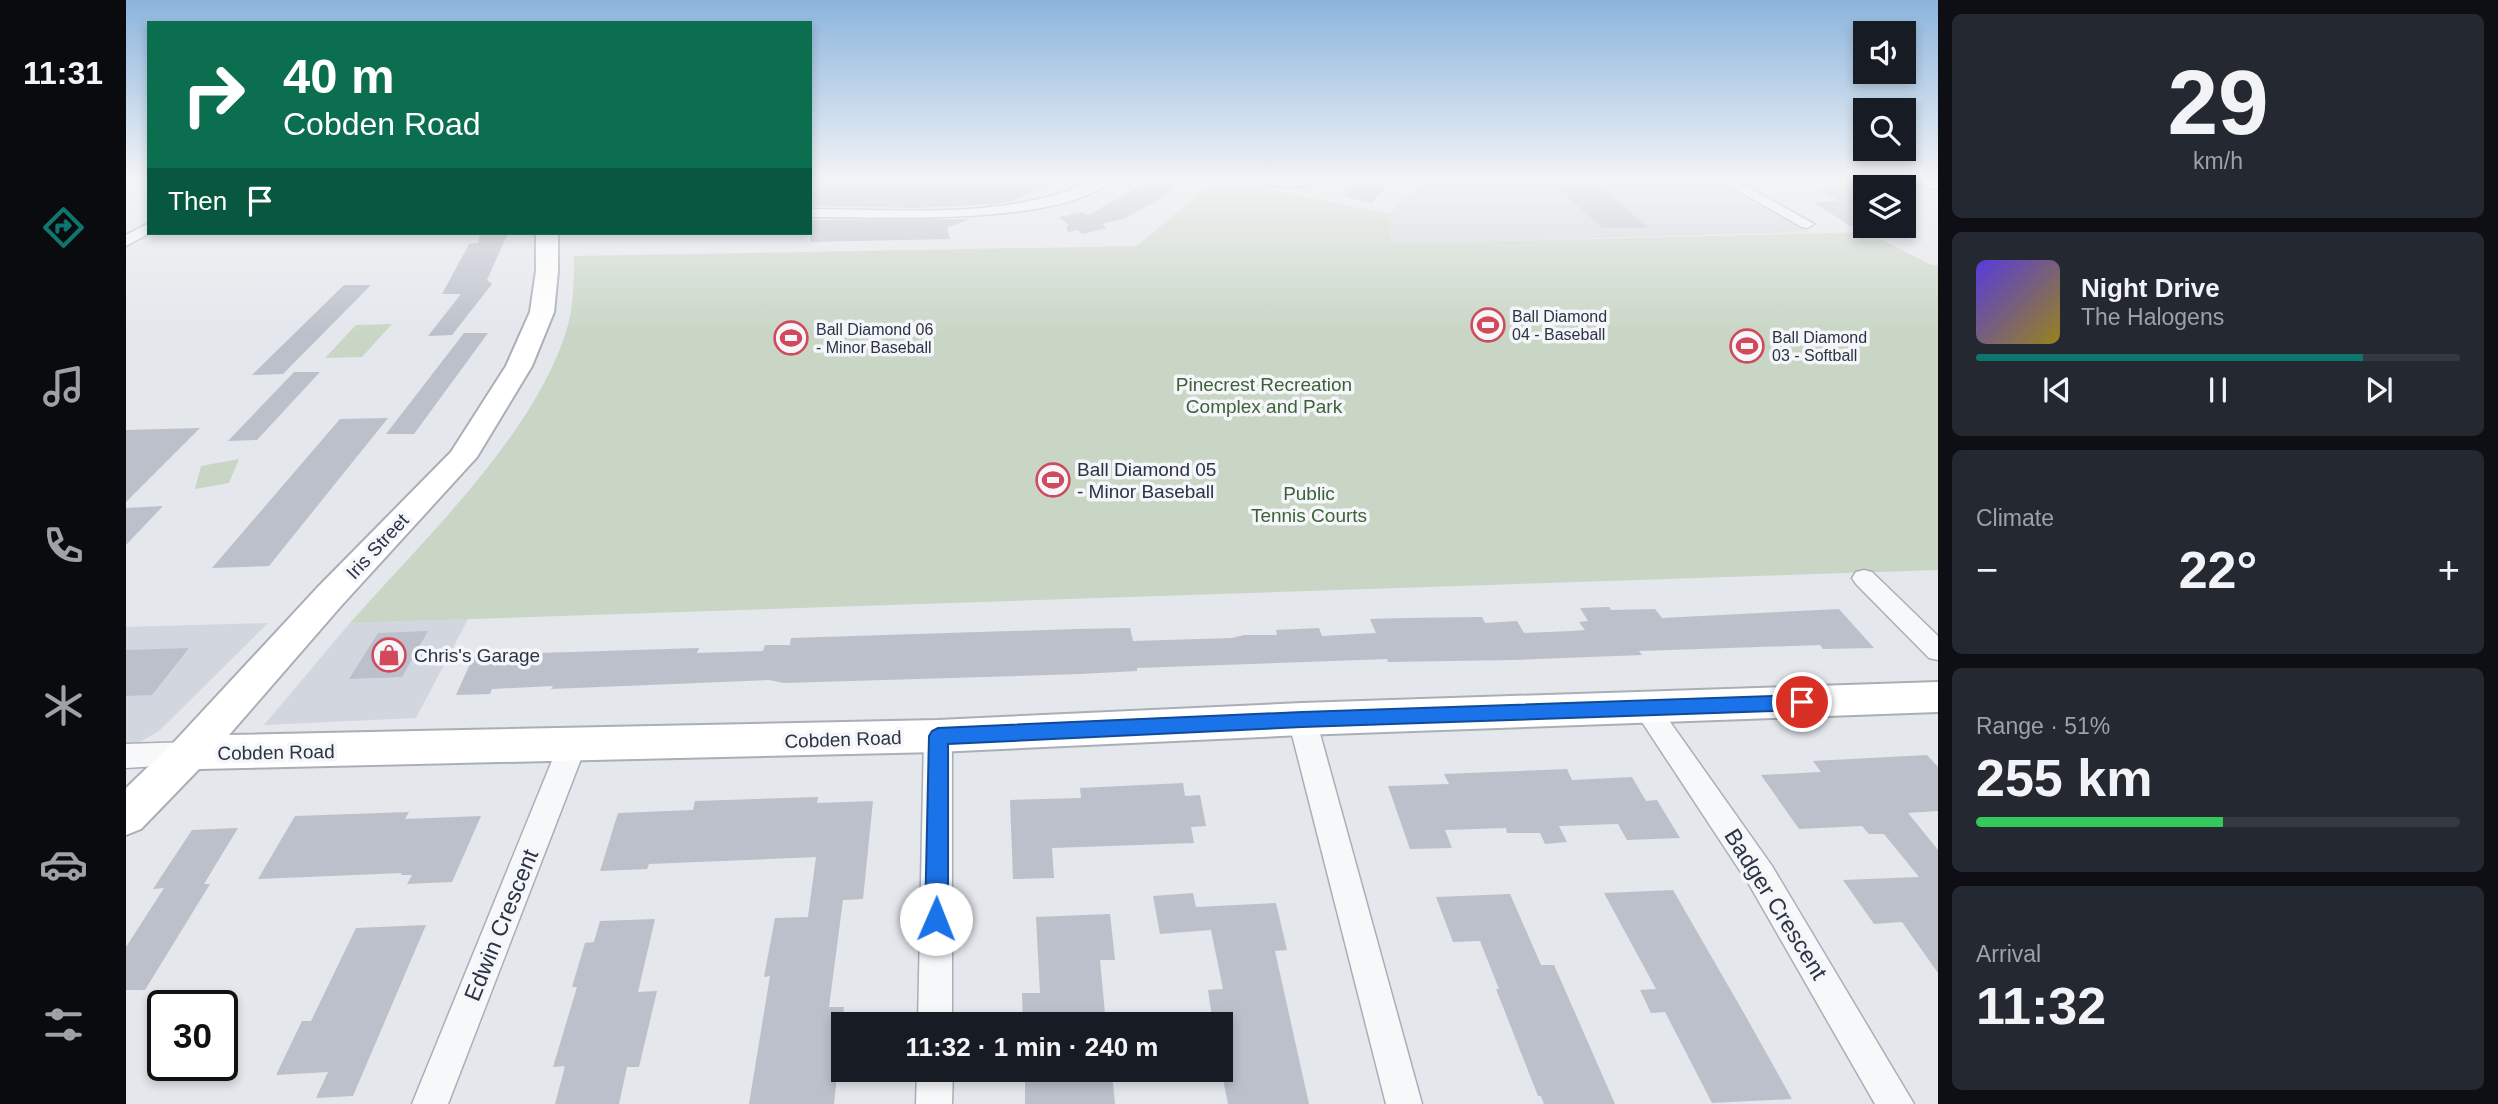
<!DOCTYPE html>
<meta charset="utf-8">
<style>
body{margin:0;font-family:Arial,sans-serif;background:#242831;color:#f1f3f6;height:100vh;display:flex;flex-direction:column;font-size:26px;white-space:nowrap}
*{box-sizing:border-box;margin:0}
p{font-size:23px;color:#9ea1a6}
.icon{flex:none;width:38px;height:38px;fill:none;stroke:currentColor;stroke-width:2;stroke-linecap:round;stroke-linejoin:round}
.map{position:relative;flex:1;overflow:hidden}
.side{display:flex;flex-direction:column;gap:14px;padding:14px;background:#0d0f14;width:560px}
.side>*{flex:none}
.hud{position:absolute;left:21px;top:21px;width:665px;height:214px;border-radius:0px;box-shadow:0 4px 10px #0003;background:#0b6e4f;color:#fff;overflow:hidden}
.fabs{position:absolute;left:1727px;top:21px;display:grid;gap:14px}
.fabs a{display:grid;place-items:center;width:63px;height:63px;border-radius:0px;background:#171b24;box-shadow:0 4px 10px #0003;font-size:35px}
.speed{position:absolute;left:21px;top:990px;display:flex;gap:14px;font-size:35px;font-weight:700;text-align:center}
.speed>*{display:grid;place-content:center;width:91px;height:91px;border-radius:50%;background:#171b24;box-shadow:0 4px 10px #0003;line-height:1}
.speed .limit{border:4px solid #111;border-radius:10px;background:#fff;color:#111}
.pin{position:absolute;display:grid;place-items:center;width:60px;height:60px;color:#fff;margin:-30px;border:4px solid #fff;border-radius:50%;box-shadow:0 2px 7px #0007}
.me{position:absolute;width:77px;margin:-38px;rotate:1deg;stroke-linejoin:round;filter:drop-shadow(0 0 5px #0008)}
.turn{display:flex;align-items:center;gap:24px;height:147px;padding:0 21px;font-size:32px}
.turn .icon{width:91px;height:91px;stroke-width:2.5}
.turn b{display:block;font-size:49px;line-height:60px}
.then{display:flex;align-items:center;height:66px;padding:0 21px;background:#0003;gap:14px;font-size:26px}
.big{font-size:52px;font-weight:700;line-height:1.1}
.side .card{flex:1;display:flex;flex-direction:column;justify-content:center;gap:10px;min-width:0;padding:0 24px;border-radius:10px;background:#242831}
.side .dial{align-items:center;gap:0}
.dial b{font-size:91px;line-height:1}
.song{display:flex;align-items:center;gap:21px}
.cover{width:84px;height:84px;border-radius:10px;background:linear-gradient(135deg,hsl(250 70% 55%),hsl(50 70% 35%))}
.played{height:7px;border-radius:4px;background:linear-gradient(90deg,#0f766e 80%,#363941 80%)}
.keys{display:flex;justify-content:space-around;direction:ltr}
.heat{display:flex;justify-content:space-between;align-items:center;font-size:38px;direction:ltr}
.charge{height:10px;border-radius:5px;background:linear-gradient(90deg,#34c759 51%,#363941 0)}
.trip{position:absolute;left:705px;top:1012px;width:402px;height:70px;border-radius:0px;background:#171b24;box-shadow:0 4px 10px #0003;font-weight:700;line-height:70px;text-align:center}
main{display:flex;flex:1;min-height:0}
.tab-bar{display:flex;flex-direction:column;width:126px;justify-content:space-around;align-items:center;background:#090b0e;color:#9ea1a6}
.tab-bar .icon{width:49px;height:49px}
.tab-bar .on{color:#0f766e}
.tab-bar b{font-size:32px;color:#f1f3f6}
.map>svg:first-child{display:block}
.built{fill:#d2d6de}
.green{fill:#c9d6c5}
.building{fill:#bbc0ca}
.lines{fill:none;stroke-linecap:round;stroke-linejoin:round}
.street-casing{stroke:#a9aeb7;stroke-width:3}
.secondary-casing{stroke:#a9aeb7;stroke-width:4}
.primary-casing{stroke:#a3abb8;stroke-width:3}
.street{fill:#f7f8fa;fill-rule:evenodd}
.secondary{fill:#fff;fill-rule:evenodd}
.primary{fill:#fff;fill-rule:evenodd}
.route{fill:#1a73e8;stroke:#114b97;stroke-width:2}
.labels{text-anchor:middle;stroke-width:7;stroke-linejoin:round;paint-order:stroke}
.far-poi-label{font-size:16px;fill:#2b3445;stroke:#f4f6f9;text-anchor:start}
.park-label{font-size:19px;fill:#3f6138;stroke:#f4f6f9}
.poi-label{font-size:19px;fill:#2b3445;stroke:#f4f6f9;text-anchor:start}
.street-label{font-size:19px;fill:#2b3445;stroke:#f4f6f9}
.near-street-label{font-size:23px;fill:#2b3445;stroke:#f4f6f9}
</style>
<main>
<nav class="tab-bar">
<b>11:31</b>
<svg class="icon on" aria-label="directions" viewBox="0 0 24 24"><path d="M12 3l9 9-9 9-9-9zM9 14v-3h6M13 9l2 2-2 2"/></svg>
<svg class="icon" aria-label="music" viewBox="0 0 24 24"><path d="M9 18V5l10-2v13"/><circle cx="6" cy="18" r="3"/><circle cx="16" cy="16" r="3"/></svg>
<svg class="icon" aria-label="phone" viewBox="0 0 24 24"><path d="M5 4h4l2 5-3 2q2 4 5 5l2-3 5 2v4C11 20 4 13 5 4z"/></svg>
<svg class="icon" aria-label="climate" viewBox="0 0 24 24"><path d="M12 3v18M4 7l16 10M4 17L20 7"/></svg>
<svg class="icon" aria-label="car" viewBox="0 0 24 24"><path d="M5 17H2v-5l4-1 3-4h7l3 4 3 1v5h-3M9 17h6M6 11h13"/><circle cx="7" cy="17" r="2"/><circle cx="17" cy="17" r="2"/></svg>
<svg class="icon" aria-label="filters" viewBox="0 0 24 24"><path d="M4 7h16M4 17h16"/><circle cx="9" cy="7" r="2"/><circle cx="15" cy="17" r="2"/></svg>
</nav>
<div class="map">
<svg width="1812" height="1104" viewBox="0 0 1812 1104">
<rect width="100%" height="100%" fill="#e4e7ec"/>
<g class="built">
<path d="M1300,179H1584L1683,232L1263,244V214Z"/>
<path d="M342,619L290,718L138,725L224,623Z"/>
<path d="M142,623L33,731L14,742L0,743V627Z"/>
</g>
<g class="green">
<path d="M1091,179L1263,214L1264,244L1741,232L1805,265H1812V570L224,623C297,540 412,432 442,325C448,302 448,280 448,256L1011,246Z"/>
<path d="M266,324L236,357L199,358L230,325Z"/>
<path d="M113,459L103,483L69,489L75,466Z"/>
</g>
<g class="building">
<path d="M822,179H937L884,202L866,204L793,208L684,206V185L821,182Z"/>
<path d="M1027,179H1059L1033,199L998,219L976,224L981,228L956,234L951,230L942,232L940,227L943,225L933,217L957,212L962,215Z"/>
<path d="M1234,179H1267L1246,203L1217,196Z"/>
<path d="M1422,179H1465L1523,228H1476Z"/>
<path d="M1693,189H1731L1740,193V225L1724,226L1687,202L1712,201Z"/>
<path d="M844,219L821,228L824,239L684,242V220Z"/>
<path d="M354,233H382L361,280L366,284L326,335L302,336L335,294H316L343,244L352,243Z"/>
<path d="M218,285H245L157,374L126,375Z"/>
<path d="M338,333H362L288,434H260Z"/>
<path d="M168,372H194L131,440L102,441Z"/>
<path d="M262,418L143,566L86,568L214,419Z"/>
<path d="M74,428L0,502V430Z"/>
<path d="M37,506L0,545V508Z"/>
<path d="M1483,607L1485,610L1529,609L1536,618L1713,609L1748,648L1697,649L1694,645L1513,651L1516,655L1386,660L1262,662L1261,659L1011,668V671L954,674L658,683L643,680L425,689L427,686L366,689L364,694L330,695L348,655L573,648L571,653L637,651L639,645H664L665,638L951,629L1004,628L1007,641L1106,638L1118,635H1151L1150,630L1193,628L1196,636L1250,633L1244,619L1279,618L1356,617L1359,623L1391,621L1398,633L1446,631L1459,630L1453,622L1462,621L1454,608Z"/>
<path d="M302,631L276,677L223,679L252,633Z"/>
<path d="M63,648L26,695L0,696V650Z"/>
<path d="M1801,755L1812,767V811L1782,813L1812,850V973L1776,922L1748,924L1717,880L1793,877L1758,834H1743L1736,826L1673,829L1635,775L1695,772L1687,761Z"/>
<path d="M1441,769L1446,780L1506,777L1520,801L1531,800L1554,838L1501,840L1492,824L1433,826L1441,842L1419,844L1414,833H1381L1380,828L1319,830L1326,848L1284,849L1262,786L1323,784L1318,774Z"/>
<path d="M1057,783L1059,796L1074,795L1080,826L1065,827L1068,843L926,848L928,878L887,879L884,800L955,798L954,788Z"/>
<path d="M692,797L691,803L747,801L737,899L717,900L703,1007H718L708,1104H623L644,976L638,977L649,918L682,917L690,857L523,864L521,869L474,871L492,813L567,810L569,801Z"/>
<path d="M283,812L279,819L355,816L326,882L281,884L286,875H275L276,873L132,879L169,816Z"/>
<path d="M112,828L78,884H84L19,990H0V947L38,888L27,889L66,830Z"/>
<path d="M1547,890L1619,1015L1666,1099L1586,1103L1539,1012L1525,1013L1514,990L1530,989L1478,893Z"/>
<path d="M1067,893L1070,907L1150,903L1161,950L1149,951L1183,1104H1102L1096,1074V1024H1087L1082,990L1097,989L1085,930L1034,934L1027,896Z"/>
<path d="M1384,894L1415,965H1428L1489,1104H1418L1415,1096H1412L1370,989H1373L1354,941L1327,942L1310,897Z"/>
<path d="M984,914L989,960H974L980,1024H897L896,993H914L910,917Z"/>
<path d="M529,919L512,992L531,991L513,1067H501L493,1104H429L439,1066L427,1067L451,987H446L459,943L468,942L474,921Z"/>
<path d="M300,925L227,1096L190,1098L202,1072L150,1075L176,1021H185L230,928Z"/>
<path d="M986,1073L989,1104H899V1081L933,1079V1075Z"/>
</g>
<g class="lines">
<defs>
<g id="street">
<path d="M970,179H987C938,227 752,217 684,217V209C778,209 883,221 970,179Z"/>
<path d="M1129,179H1195C1182,190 1142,189 1129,179Z"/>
<path d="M1591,179H1608L1688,224L1681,228L1676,227Z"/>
<path d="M23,223L24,233L0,246V235Z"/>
<path d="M1738,570L1746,572L1812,636V660L1803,658L1730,584L1726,578L1730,572Z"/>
<path d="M1521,698L1530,702L1646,866L1788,1104H1749L1624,886L1512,716L1508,709L1512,702Z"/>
<path d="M1176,708L1186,711L1190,719L1296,1104H1260L1162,719L1166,711Z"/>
<path d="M812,725L822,728L826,736V1024H792L798,736L802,728Z"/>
<path d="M446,735L456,738L460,746L322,1104H286L432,746L436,738Z"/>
<path d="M63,742L73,745L77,753L73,761L63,764L0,768V744Z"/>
<path d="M791,1069H827L826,1104H790Z"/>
</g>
<path id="secondary" d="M410,233H432V271L428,312L406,366L351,457L215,606L103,735L812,720L1176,703L1812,682V712L1176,735L812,752L73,769L15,829L0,835V788L49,741L191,588L325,452L380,366L404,312L410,271Z"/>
<path id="primary" d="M1790,179H1812V190L1793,184Z"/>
</defs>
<use href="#street" class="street-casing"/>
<use href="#secondary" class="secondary-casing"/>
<use href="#primary" class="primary-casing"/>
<use href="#street" class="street"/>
<use href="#secondary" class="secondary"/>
<use href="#primary" class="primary"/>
</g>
<linearGradient id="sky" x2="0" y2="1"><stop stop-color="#8bb4dd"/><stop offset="0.54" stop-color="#f3f4f6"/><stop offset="1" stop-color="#f3f4f6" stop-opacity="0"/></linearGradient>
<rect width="1812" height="333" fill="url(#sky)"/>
<path class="route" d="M1676,695L1683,697L1686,702L1683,707L1676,710L1176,727L822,744V919L818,927L810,930L802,927L799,919L803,736L806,731L812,728L1176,712Z"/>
<defs>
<symbol id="stadium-ring" viewBox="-11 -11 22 22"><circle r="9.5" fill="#f4f6f9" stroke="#d1495b" stroke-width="1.5"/><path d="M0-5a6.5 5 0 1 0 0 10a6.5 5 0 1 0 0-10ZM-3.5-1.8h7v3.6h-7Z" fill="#d1495b"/></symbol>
<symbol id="shop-ring" viewBox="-11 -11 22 22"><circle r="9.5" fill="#f4f6f9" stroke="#d1495b" stroke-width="1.5"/><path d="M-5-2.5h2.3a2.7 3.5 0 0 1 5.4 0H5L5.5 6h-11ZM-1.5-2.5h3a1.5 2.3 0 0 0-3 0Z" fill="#d1495b"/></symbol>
</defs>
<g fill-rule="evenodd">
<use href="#stadium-ring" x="1343" y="306" width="38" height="38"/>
<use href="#stadium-ring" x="646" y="319" width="38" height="38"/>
<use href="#stadium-ring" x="1602" y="327" width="38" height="38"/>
<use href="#stadium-ring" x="908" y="461" width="38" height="38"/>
<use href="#shop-ring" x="244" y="636" width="38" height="38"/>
</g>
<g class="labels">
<g class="far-poi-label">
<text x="1386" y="322">Ball Diamond<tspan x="1386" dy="18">04 - Baseball</tspan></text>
<text x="690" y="335">Ball Diamond 06<tspan x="690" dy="18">- Minor Baseball</tspan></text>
<text x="1646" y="343">Ball Diamond<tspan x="1646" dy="18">03 - Softball</tspan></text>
</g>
<g class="park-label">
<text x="1138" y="391">Pinecrest Recreation<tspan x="1138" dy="22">Complex and Park</tspan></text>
<text x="1183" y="500">Public<tspan x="1183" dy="22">Tennis Courts</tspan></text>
</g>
<g class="poi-label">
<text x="951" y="476">Ball Diamond 05<tspan x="951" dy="22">- Minor Baseball</tspan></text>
<text x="288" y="662">Chris's Garage</text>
</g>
<g class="street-label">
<text transform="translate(251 546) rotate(-47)" y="7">Iris Street</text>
<text transform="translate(717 739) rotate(-2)" y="7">Cobden Road</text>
<text transform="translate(150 752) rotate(-1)" y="7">Cobden Road</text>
</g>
<g class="near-street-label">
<text transform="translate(1650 904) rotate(58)" y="8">Badger Crescent</text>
<text transform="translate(375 925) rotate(-68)" y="8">Edwin Crescent</text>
</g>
</g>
</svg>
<div class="fabs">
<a><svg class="icon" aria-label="sound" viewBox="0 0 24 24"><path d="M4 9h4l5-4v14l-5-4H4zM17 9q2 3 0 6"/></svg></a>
<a><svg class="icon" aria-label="search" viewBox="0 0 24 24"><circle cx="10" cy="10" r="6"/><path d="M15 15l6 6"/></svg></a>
<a><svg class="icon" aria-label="layers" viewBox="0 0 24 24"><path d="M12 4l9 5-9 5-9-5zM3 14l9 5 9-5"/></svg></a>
</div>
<div class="speed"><div class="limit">30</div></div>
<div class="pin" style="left:1676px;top:702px;background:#d93025"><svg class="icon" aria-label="arrive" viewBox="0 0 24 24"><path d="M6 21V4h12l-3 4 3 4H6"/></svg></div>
<svg class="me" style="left:810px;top:919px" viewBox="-20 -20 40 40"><circle r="19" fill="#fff"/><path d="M0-13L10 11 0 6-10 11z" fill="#1a73e8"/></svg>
<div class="trip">11:32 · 1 min · 240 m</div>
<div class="hud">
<div class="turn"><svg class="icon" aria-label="right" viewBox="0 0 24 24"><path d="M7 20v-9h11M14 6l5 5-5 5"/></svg><div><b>40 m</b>Cobden Road</div></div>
<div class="then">Then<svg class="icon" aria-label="arrive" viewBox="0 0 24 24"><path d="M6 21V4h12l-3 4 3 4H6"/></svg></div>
</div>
</div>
<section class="side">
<div class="card dial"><b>29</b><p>km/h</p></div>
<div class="card">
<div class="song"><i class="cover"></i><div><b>Night Drive</b><p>The Halogens</p></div></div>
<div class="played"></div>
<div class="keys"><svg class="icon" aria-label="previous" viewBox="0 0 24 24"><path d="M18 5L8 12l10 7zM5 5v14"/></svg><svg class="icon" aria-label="pause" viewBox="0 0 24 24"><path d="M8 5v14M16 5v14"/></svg><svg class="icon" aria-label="next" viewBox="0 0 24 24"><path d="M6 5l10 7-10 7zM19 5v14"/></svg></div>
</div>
<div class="card"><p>Climate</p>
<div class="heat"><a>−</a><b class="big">22°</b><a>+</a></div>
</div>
<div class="card"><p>Range · 51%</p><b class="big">255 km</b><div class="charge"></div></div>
<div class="card"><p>Arrival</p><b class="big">11:32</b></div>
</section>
</main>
